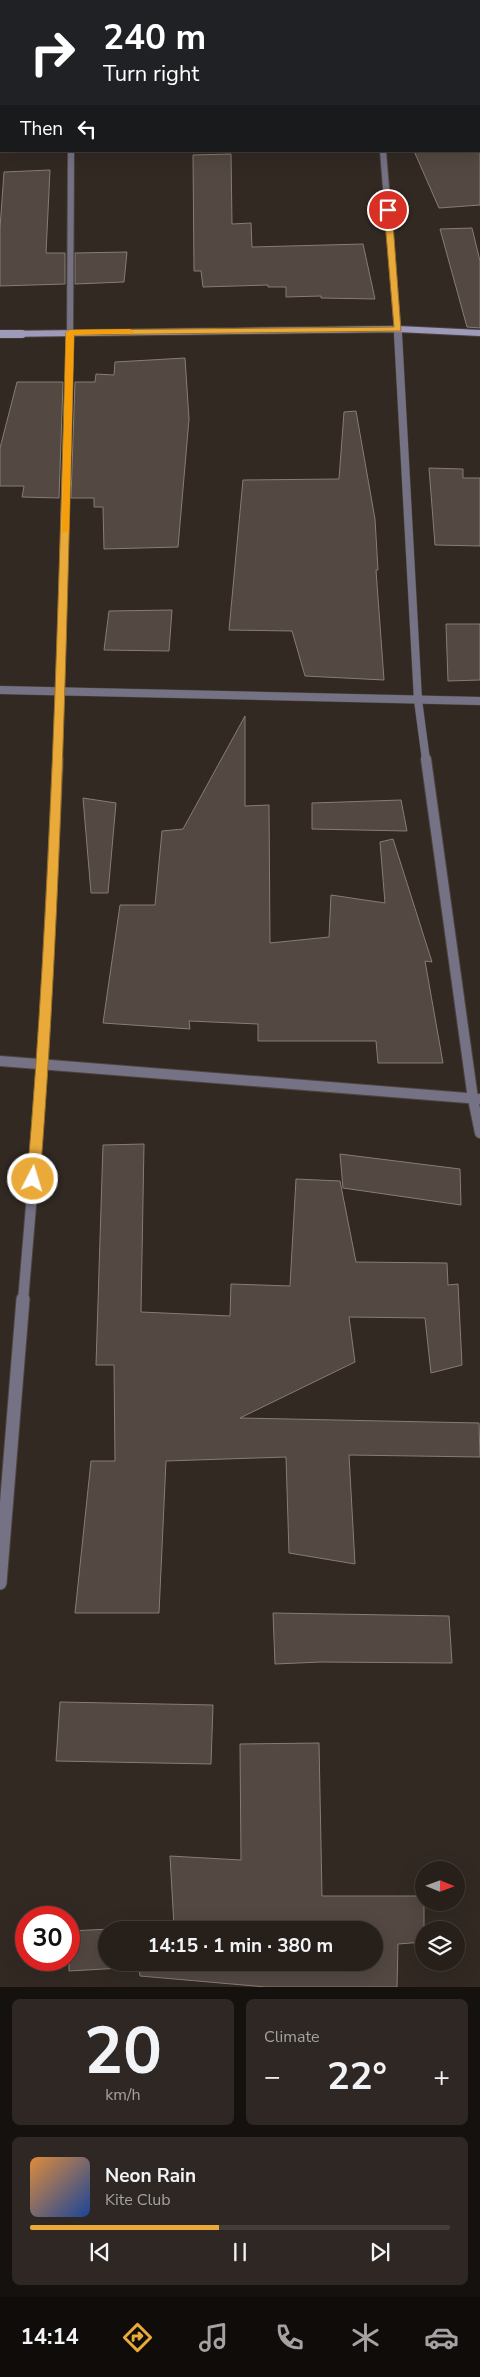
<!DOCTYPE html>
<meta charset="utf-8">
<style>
body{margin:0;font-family:"Nunito Sans",sans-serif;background:#2e2723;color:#f1f3f6;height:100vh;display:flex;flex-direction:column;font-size:19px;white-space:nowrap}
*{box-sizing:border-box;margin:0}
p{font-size:16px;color:#a4a2a2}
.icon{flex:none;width:28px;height:28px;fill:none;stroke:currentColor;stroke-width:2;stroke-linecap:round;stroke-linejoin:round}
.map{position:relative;height:1987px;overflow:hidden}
.drawer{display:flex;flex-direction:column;gap:12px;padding:12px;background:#15110e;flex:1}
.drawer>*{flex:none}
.top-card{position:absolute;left:0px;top:0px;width:480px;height:152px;box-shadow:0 5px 20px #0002,0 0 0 1px #423d39;background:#202124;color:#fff;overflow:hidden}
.needle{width:32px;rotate:91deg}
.fabs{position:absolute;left:415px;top:1861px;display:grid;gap:10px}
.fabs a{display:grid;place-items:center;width:50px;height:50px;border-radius:50%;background:#261f1a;box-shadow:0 5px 20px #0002,0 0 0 1px #423d39;font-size:25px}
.speed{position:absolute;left:15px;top:1906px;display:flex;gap:10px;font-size:25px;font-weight:700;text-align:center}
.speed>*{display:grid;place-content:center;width:65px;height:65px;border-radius:50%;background:#261f1a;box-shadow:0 5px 20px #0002,0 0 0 1px #423d39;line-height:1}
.speed .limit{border:8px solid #d22;background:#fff;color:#111}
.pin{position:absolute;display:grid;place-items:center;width:42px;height:42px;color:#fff;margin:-21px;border:2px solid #fff;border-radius:50%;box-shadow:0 1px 5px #0007}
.me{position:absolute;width:55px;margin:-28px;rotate:5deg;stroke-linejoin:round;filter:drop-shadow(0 0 4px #0008)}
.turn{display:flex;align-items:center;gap:18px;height:105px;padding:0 20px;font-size:22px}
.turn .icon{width:65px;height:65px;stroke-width:2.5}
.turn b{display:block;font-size:35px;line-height:42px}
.then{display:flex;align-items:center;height:48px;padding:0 20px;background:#0003;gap:10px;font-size:19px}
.big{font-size:38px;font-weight:700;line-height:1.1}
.drawer .card{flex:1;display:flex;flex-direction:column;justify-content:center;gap:8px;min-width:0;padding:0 18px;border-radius:8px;background:#2e2723}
.drawer .dial{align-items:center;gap:0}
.dial b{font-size:65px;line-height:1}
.song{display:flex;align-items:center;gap:15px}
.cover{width:60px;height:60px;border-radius:8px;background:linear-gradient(135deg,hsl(30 70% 55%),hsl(220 70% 35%))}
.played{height:5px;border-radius:2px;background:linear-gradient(90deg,#eaaa39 45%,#423d39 45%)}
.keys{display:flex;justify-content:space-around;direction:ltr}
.heat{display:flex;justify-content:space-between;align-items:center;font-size:28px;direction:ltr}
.drawer .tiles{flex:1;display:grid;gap:12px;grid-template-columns:1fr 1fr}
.card:last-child{grid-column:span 2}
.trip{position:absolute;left:98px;top:1921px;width:285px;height:50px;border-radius:25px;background:#261f1a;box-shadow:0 5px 20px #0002,0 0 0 1px #423d39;font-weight:700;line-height:50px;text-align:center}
.tab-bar{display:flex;height:80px;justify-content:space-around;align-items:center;background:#0f0c0a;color:#a4a2a2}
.tab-bar .icon{width:35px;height:35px}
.tab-bar .selected{color:#eaaa39}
.tab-bar b{font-size:22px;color:#f1f3f6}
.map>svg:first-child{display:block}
.building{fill:#534842;stroke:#887c75;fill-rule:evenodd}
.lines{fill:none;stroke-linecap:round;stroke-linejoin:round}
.street-far3-casing{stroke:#4c443e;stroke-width:8}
.street-far2-casing{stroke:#4c443e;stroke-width:9}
.street-far1-casing{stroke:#4c443e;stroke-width:12}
.street-casing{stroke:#4c443e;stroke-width:15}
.secondary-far1-casing{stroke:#4c443e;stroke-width:8}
.secondary-casing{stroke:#4c443e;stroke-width:9}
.street-far3{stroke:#757286;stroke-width:6}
.street-far2{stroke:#757286;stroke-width:8}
.street-far1{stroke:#757286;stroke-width:10}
.street{stroke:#757286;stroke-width:13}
.secondary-far1{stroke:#9e9aba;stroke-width:6}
.secondary{stroke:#9e9aba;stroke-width:8}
.route{fill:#eaaa39;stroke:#986e25}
.slow{fill:#f59e0b}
</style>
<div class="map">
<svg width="480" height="1987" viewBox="0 0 480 1987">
<rect width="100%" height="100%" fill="#322923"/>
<g class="building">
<path d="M414,151H480V205L439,208Z"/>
<path d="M231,154L232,224L251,223L252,247L363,244L375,299L321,298V296L286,297V287H268V285L203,287L201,271H194L193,155Z"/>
<path d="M50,170L46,253H65V284L0,286V228L4,172Z"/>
<path d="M472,228L480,261V328L467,327L440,229Z"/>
<path d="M127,252L124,282L75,284V253Z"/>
<path d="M185,358L189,419L178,547L104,549L103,507H94V498H71L75,382H95L96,374L114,375L115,362Z"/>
<path d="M17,382H63L59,498L22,497L24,486H0V448Z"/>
<path d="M356,411L375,519L378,570H376L384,680L305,676L292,631L229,630L243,480L339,479L344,412Z"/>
<path d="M429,468L463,469V478H480V546L435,545Z"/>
<path d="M172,610L169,651L104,650L109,611Z"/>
<path d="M446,624H480V680L448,681Z"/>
<path d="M245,716V806L269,805L270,943L329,937L331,895L385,903L380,842L393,839L432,962L425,961L443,1063H378L376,1041H258V1024L189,1021L190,1029L103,1023L120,905H155L162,831L183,829Z"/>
<path d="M83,798L116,803L108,893H91Z"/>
<path d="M401,800L407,831L312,829V803Z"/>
<path d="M144,1144L141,1312L230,1316L231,1284L290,1286L296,1179L340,1181L356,1262L447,1263L448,1285L458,1284L462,1365L431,1373L425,1318L349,1317L355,1362L240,1418L479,1423L480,1457L349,1455L355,1564L289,1553L286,1457L166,1461L159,1613H75L91,1461H115L114,1365H96L103,1145Z"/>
<path d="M340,1154L460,1169L461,1205L343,1188Z"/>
<path d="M273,1613L449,1616L452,1663L321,1662L275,1664Z"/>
<path d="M60,1702L213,1705L211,1764L56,1761Z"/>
<path d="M319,1743L322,1896H424V1942L398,1944L397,1987H266L140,1976L139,1967L69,1971V1931L174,1926L170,1856L241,1860L240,1744ZM106,1930H374V1962H106Z"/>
</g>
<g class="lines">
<defs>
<g id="street-far3">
<path d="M383,151L398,335"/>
<path d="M70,335L71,151"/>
</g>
<g id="street-far2">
<path d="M398,334L418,700L426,760"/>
<path d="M0,690L480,701"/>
<path d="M58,760L70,334"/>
</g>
<g id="street-far1">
<path d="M426,759L473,1099L480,1133"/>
<path d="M0,1061L480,1099"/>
<path d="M23,1301L43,1063L58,759"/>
</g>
<path id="street" d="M0,1583L23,1299"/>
<path id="secondary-far1" d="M0,334L398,329L480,333"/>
<path id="secondary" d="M0,334H22"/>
</defs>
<use href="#street-far3" class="street-far3-casing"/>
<use href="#street-far2" class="street-far2-casing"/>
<use href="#street-far1" class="street-far1-casing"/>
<use href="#street" class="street-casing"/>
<use href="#secondary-far1" class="secondary-far1-casing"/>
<use href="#secondary" class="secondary-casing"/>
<use href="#street-far3" class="street-far3"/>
<use href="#street-far2" class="street-far2"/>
<use href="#street-far1" class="street-far1"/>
<use href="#street" class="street"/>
<use href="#secondary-far1" class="secondary-far1"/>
<use href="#secondary" class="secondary"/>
</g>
<path class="route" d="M388,208L392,210L401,331L74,335C67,616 62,898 40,1179L38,1183H29L27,1179C51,897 58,615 66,332L70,330L394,327L384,210Z"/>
<path class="slow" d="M130,329L134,332L133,333L74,335L69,531L62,533L66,332L70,330Z"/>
</svg>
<div class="fabs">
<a><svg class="needle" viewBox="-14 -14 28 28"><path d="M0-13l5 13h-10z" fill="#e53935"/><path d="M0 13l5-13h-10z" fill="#a4a2a2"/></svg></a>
<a><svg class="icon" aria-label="layers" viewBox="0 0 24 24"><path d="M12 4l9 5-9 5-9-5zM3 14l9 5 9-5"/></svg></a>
</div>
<div class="speed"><div class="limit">30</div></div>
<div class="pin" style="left:388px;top:210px;background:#d93025"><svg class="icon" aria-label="arrive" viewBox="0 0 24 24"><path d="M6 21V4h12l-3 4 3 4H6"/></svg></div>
<svg class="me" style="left:33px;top:1179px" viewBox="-20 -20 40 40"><circle r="17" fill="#eaaa39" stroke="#fff" stroke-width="3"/><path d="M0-11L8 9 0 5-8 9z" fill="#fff"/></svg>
<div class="trip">14:15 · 1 min · 380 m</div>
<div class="top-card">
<div class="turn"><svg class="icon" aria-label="right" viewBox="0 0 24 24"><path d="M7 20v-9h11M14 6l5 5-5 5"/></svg><div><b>240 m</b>Turn right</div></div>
<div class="then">Then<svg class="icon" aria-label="left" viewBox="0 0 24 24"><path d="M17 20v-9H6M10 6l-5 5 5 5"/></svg></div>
</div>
</div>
<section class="drawer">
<div class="tiles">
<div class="card dial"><b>20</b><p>km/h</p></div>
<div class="card"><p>Climate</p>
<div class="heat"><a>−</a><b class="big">22°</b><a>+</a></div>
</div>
<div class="card">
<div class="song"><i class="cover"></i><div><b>Neon Rain</b><p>Kite Club</p></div></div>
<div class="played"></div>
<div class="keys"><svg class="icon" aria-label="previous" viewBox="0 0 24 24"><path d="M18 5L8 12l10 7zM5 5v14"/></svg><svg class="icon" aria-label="pause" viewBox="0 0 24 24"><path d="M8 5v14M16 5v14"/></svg><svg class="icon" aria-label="next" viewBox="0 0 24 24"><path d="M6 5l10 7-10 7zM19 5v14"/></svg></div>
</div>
</div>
</section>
<nav class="tab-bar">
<b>14:14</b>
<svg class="icon selected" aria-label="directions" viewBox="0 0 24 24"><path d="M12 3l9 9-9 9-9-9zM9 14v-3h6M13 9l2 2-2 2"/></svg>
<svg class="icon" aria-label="music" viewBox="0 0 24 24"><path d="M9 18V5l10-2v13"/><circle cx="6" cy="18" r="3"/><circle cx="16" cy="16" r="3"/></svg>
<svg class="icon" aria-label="phone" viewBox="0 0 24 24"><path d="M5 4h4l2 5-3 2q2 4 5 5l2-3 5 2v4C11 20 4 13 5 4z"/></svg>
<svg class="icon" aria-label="climate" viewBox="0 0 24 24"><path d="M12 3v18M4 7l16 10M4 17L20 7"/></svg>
<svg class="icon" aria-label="car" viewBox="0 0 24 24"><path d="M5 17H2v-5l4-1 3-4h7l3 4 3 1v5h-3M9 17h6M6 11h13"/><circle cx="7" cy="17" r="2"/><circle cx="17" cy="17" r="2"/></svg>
</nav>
